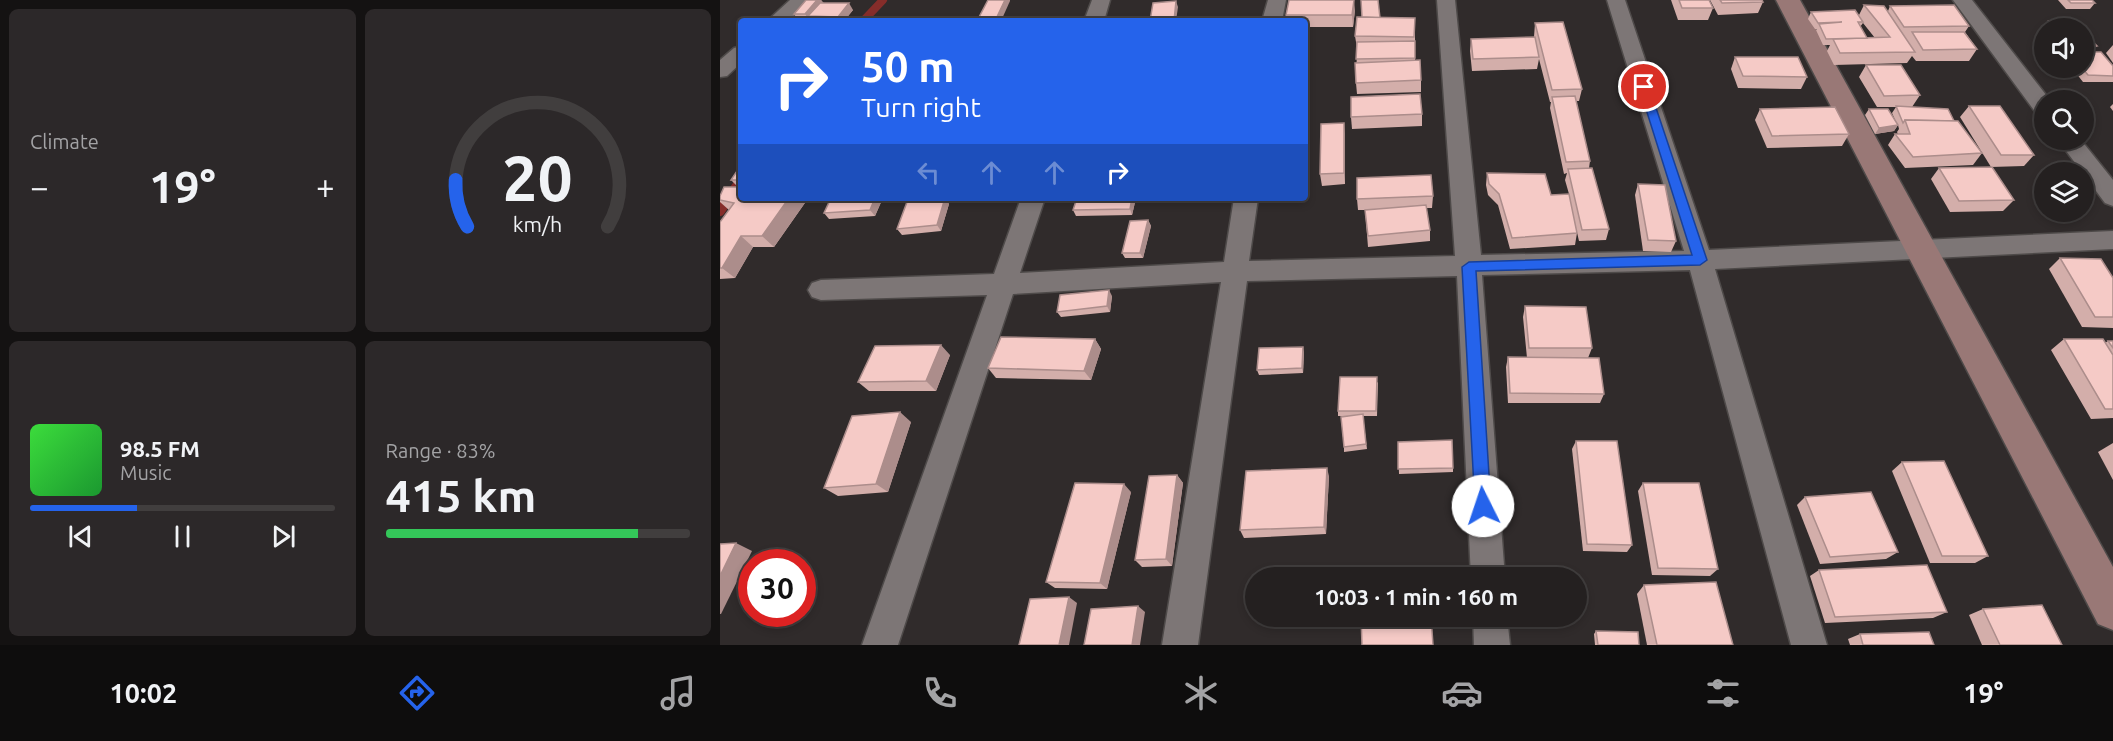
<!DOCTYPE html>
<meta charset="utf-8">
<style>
body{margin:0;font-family:Ubuntu,sans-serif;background:#2c2829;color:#f1f3f6;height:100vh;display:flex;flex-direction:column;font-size:22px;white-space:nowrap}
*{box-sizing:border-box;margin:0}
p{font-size:20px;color:#a3a3a5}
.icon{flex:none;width:33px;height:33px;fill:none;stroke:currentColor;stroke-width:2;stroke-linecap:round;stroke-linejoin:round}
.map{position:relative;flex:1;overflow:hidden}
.sheet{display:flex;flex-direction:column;gap:9px;padding:9px;background:#141212;width:720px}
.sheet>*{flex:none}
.guide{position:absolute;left:18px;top:18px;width:570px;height:183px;border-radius:6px;box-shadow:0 3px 9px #0003,0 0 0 2px #413e3e;background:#2563eb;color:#fff;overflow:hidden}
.fabs{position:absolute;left:1314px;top:18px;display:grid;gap:12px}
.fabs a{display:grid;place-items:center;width:60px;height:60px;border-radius:50%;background:#242020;box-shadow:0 3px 9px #0003,0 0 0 2px #413e3e;font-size:30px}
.speed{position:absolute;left:18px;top:549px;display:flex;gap:12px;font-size:30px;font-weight:700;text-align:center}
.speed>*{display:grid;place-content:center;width:78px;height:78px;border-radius:50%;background:#242020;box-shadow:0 3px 9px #0003,0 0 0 2px #413e3e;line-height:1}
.speed .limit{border:9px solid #d22;background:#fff;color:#111}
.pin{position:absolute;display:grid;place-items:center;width:51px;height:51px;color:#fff;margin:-26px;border:3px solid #fff;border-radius:50%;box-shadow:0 2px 6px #0007}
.me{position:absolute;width:66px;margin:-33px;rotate:356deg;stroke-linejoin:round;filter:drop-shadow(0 0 4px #0008)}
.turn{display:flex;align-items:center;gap:21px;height:126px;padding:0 24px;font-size:27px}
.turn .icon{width:78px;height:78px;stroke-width:2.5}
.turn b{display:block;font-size:42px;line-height:51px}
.lanes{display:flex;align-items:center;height:57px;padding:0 24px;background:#0003;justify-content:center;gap:30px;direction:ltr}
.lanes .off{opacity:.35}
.big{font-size:45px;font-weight:700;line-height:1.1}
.sheet .card{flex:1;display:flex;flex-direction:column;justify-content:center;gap:9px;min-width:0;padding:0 21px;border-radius:9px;background:#2c2829}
.sheet .dial{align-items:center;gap:0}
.dial svg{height:156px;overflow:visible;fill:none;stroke:#413e3e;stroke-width:7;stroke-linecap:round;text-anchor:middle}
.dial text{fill:#f1f3f6;stroke:none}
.song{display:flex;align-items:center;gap:18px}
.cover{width:72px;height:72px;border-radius:9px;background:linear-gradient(135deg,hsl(120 70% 55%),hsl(130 70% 35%))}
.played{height:6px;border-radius:3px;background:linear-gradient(90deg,#2563eb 35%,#413e3e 35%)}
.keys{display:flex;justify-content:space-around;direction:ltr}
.heat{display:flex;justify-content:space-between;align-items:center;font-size:33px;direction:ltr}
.charge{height:9px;border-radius:4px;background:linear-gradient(90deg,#34c759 83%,#413e3e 0)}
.sheet .tiles{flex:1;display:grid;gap:9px;grid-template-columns:repeat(2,1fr)}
.trip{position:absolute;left:525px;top:567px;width:342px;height:60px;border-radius:30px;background:#242020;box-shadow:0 3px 9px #0003,0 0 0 2px #413e3e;font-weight:700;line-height:60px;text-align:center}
.tab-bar{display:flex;height:96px;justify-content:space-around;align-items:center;background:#0e0d0d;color:#a3a3a5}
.tab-bar .icon{width:42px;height:42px}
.tab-bar .active{color:#2563eb}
.tab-bar b{font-size:27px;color:#f1f3f6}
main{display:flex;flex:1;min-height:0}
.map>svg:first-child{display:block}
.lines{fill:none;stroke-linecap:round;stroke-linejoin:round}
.stream-far1{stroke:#852d2a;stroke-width:8}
.stream{stroke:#852d2a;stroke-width:10}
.street-casing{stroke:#4e4a49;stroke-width:3}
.secondary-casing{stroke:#4e4a49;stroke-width:3}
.street{fill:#7d7676;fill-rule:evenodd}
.secondary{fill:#997876;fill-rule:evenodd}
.wall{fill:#d3aeaa;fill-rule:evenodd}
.shaded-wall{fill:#ac8d8b}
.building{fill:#f5cac6;stroke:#ac8d8b;stroke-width:1.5}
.route{fill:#2563eb;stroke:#184099;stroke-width:1.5}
</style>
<main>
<section class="sheet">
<div class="tiles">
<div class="card"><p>Climate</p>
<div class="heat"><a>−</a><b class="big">19°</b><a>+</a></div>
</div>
<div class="card dial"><svg viewBox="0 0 100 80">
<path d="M14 69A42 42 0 1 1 86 69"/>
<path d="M14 69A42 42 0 0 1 8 45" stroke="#2563eb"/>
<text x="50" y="56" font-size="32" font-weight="700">20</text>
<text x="50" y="72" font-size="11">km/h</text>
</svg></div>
<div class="card">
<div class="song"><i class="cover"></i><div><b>98.5 FM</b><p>Music</p></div></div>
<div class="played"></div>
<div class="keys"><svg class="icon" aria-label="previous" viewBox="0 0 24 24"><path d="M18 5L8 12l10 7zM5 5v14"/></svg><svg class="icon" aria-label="pause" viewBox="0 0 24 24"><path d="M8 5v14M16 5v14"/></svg><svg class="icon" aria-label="next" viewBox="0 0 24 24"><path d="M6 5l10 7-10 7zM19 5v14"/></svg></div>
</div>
<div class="card"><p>Range · 83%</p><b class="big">415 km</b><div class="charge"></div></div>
</div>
</section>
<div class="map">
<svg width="1393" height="645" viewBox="0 0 1393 645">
<rect width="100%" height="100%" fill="#302b2b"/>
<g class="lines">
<path class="stream-far1" d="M143,21L163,0"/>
<path class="stream" d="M0,211L21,180"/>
<defs>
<g id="street">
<path d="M70,0H90L69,21H47Z"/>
<path d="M372,0H390L384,21H364Z"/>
<path d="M548,0H566L562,21H542Z"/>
<path d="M717,0H735L761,255L964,251L887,0H905L989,250L1393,231V249L995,269L1107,645H1071L970,270L762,275L785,578H751L737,276L527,281L478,645H442L501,282L293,294L178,645H142L267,295L101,300L92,297L88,290L92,283L101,280L274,274L301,198H325L300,273L504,262L514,198H538L529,261L735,256Z"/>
<path d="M1233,0H1252L1330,100H1324V115L1316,113Z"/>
<path d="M21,46V63L7,76L0,77V60L14,48Z"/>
<path d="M1338,140H1361L1393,180V206L1385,203Z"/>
<path d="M753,616H787L790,645H754Z"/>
</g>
<path id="secondary" d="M1056,0H1080L1393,567V630L1378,624Z"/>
</defs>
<use href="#street" class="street-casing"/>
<use href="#secondary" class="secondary-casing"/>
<use href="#street" class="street"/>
<use href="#secondary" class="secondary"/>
</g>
<g class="wall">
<path d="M86,0H101L103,3L133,10L124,21H92L90,19L89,20H78L74,14Z"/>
<path d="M951,0H989L993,8L988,20H958Z"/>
<path d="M990,0H1042L1043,2L1038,13L998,15Z"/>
<path d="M1338,0H1372L1375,3L1370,9H1346Z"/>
<path d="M1144,5L1168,11L1170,6L1249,26L1245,32L1257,49L1249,61H1196L1192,56L1187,63L1114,65L1107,51L1110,45H1103L1096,30L1097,29H1095L1088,19L1091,12L1139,15ZM1143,23L1155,38H1147L1140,27Z"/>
<path d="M635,10L633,27H585V21H567L566,15Z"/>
<path d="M642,17L660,18L695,30V61L701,80V92L637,94L636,83L637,48L635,36Z"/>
<path d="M1329,21L1359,28H1325Z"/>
<path d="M815,23L862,89L859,101H856L870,161L869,168L889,229L886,240L859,241L856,228L857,233L855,245L790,249L778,205L768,195L766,185L767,173L831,195L849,194L845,180L847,173L844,174L830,108L831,102H830L819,59L817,69L752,71L750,51L751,39L814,37Z"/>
<path d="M1364,33L1377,46L1372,52L1393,66V82H1363L1352,68H1364Z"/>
<path d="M1393,45V63L1386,53Z"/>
<path d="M1015,57L1087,77L1081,89L1018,88L1011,69Z"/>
<path d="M1146,65L1200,95L1192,107L1234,121L1262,153L1253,165L1185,168L1168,145L1175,134H1178L1177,132L1179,129L1178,125L1174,131L1155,134L1145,115L1149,109L1177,124L1172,113L1176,107H1157L1139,77Z"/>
<path d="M1393,104V111L1390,107Z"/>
<path d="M1249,106L1314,155L1304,166L1271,167L1240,117Z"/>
<path d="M1040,109L1129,134L1122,146L1047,148L1035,120Z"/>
<path d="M702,114V126L632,129L631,117Z"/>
<path d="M625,134V184L602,186L600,174Z"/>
<path d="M21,165V198H85L87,200L54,247H33L15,278L0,279V222L9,210L0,202V196L18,187L11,180Z"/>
<path d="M1219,168L1294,200L1283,211L1230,212L1211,179Z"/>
<path d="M918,184L956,241L951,252L923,251L915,195Z"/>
<path d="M713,196L712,208H706L710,230V241L648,247L645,210H647H638L637,199Z"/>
<path d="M163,198H197L165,201Z"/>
<path d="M200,198H247L225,199L229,204L221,231L182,235L177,229L201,200Z"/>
<path d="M416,198L412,215L356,216L353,210Z"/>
<path d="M162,200L155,216L109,219L104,213Z"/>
<path d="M428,220L431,226L423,258H405L402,253Z"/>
<path d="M1340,258L1393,278V328L1362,327L1329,269Z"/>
<path d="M392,296L390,312L341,317L337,312Z"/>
<path d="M805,306L872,348L868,358L884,394L880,403H788L786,367L788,357L807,358L803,317Z"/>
<path d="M375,339L381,349L371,380L276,378L268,368Z"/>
<path d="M1344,339L1385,343L1388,341H1393V418L1371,419L1331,350Z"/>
<path d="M584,352L583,373L539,375L537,370Z"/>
<path d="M230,355L216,391H149L138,382Z"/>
<path d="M658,382L657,416H643L647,449L624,452V447L630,416H618V411Z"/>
<path d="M191,422L168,492L118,496L104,488Z"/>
<path d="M856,441L912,545L907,552L863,551L852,449Z"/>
<path d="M678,442L733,468V472L679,474Z"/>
<path d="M1393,443V480L1378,452Z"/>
<path d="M1182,462L1268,556L1255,563H1210L1172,471Z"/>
<path d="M457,475L463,483L452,566L422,567L415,560Z"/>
<path d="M609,476L606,534L524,538L520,530Z"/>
<path d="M923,483L998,569L990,576L932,575L918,491Z"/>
<path d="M411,492L387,589L335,588L326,582Z"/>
<path d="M1085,497L1178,552L1166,559L1100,564L1077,505Z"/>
<path d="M1099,570L1227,612L1213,618L1105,623L1090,576Z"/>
<path d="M924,585L1013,645H927L917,594Z"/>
<path d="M1263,609L1342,645H1262L1249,615Z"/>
<path d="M876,631L919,645H875L874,634Z"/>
<path d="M1140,634L1214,645H1130L1128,639Z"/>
</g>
<g class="shaded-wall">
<path d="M97,0H101L104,3L88,16L90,19L89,20L85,14Z"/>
<path d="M285,0H290V1L281,21H275Z"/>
<path d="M634,0L635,10L633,27L632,15Z"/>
<path d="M456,1L458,7L456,21H454Z"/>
<path d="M129,3L133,10L124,21H121L118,17Z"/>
<path d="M624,123L625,134V184L624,173Z"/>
<path d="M1178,125L1174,131L1155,134L1159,128Z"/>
<path d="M69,198H85L87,200L54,247L42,236Z"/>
<path d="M155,198H160L162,200L155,216L150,210Z"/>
<path d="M225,198L229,204L221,231L217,225Z"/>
<path d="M412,198H416L412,215L410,209Z"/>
<path d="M428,220L431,226L423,258L420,253Z"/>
<path d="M21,236L33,247L15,278L2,268Z"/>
<path d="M389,290L392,296L390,312L387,306Z"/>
<path d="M375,339L381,349L371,380L364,371Z"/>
<path d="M221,345L230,355L216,391L206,381Z"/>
<path d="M583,347L584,352L583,373L582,368Z"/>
<path d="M180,412L191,422L168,492L156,484Z"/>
<path d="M607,468L609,476L606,534L604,527Z"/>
<path d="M457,475L463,483L452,566L446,559Z"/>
<path d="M404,484L411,492L387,589L380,583Z"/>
<path d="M16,543L32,551L1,614H0V576Z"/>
<path d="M349,597L357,603L349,645H339Z"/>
<path d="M418,606L425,612L420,645H412Z"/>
</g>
<g class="building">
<path d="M86,0H97L85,14H74Z"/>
<path d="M268,0H285L275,21H257Z"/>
<path d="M569,0H634L632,15H566Z"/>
<path d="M641,0H658L660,18L642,17Z"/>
<path d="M959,0H989L993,8H962Z"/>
<path d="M1000,0H1042L1043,2L1002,3Z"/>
<path d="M1348,0H1372L1375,3H1351Z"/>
<path d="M456,1L454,21H430L433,3Z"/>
<path d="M100,3H129L118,17L88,16Z"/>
<path d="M1144,5L1164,6L1195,52L1120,53L1113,39L1170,37Z"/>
<path d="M1234,5L1249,26L1184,27L1170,6Z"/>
<path d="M1135,10L1143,22H1138L1147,38L1106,39L1099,24L1122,22L1098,23L1091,12Z"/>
<path d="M637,17L695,18L694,37L635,36Z"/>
<path d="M1351,20L1359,28H1336L1329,21Z"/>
<path d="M843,22L862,89L832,90L815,23Z"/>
<path d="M1192,32H1244L1257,49L1203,50Z"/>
<path d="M1364,33L1377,46L1364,47Z"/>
<path d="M815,37L819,57L753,59L751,39Z"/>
<path d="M695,41V58L636,59L637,42Z"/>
<path d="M1364,52H1381L1393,66V76L1368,75L1362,68H1364Z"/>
<path d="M1015,57H1078L1087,77L1023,76Z"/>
<path d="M700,60L701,80L636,83L635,63Z"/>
<path d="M1146,65H1181L1200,95L1164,96Z"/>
<path d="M700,94L702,114L631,117V97Z"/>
<path d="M855,96L870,161L846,162L832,97Z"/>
<path d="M1176,106L1228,109L1234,121L1185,120L1183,123Z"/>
<path d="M1249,106H1280L1314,155H1281Z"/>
<path d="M1115,107L1129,134L1052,136L1040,109Z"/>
<path d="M1149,109H1168L1178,125L1159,128Z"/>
<path d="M1185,120L1238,121L1262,153L1193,157L1175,134H1190Z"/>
<path d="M624,123V173L600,174L601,124Z"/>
<path d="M21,165V180H11Z"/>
<path d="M1272,167L1294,200L1239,201L1219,168Z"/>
<path d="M872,168L889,229L862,230L848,169Z"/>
<path d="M767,173L825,174L831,195L849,194L857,233L792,238L779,194L769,184Z"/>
<path d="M711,175L713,196L637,199V178Z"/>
<path d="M918,184L945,185L956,241L928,240Z"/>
<path d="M4,187H21V198H69L42,236H21L2,268H0V222L14,203L0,200V196Z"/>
<path d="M111,198H155L150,210L104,213Z"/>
<path d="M225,198L217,225L177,229L187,202Z"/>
<path d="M357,198H412L410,209L353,210Z"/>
<path d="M706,205L710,230L648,236L645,210Z"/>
<path d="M428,220L420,253H402L410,221Z"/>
<path d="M1340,258L1381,259L1393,278V317H1375Z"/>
<path d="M389,290L387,306L337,312L340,295Z"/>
<path d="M805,306L866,307L872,348H809Z"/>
<path d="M281,337L375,339L364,371L268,368Z"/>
<path d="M1344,339H1383L1393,355V409H1385Z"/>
<path d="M1388,341H1393V348Z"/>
<path d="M221,345L206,381L138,382L155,346Z"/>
<path d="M583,347L582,368L537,370L539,348Z"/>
<path d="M788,357L879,358L884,394L790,393Z"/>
<path d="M620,377H657L656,411H618Z"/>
<path d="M180,412L156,484L104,488L132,416Z"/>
<path d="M643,414L646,444L624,447L621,417Z"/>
<path d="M732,440L733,468L678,469V442Z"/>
<path d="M856,441H897L912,545L867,544Z"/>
<path d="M1224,461L1268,556H1222L1182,462Z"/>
<path d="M607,468L604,527L520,530L526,471Z"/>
<path d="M457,475L446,559L415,560L429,476Z"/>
<path d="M355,483L404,484L380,583L326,582Z"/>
<path d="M923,483H979L998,569L938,568Z"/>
<path d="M1151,492L1178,552L1110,557L1085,497Z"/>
<path d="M16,543L0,576V544Z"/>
<path d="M1207,565L1227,612L1115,617L1099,570Z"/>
<path d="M996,582L1013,645H937L924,585Z"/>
<path d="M349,597L339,645H299L310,599Z"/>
<path d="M1322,605L1342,645H1280L1263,609Z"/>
<path d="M418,606L412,645H364L371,609Z"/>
<path d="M641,616H711L713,645H642Z"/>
<path d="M876,631L918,632L919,645H878Z"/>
<path d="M1209,632L1214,645H1143L1140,634Z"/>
</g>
<path class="route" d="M924,83L929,87L987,260L980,265L756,271L771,506L769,511L763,513L758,511L755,506L742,267L749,262L972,255L919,87Z"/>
</svg>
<div class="fabs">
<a><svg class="icon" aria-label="sound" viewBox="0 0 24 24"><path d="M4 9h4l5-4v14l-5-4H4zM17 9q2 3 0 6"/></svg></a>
<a><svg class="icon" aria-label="search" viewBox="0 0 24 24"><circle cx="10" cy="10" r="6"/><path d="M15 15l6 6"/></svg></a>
<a><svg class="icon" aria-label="layers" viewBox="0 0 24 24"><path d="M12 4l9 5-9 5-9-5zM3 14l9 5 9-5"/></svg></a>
</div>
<div class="speed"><div class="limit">30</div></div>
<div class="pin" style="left:924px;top:87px;background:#d93025"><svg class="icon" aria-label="arrive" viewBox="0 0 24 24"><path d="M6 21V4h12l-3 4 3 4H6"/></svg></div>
<svg class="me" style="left:763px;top:506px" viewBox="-20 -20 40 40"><circle r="19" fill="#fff"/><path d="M0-13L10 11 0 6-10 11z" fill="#2563eb"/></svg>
<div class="trip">10:03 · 1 min · 160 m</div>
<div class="guide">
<div class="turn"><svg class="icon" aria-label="right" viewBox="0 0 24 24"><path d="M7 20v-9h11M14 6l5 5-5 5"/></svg><div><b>50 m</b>Turn right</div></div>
<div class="lanes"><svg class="icon off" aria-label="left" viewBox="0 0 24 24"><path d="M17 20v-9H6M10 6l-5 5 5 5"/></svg><svg class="icon off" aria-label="ahead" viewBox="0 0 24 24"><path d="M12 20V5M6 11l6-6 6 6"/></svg><svg class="icon off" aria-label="ahead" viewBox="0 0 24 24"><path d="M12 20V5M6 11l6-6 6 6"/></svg><svg class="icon" aria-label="right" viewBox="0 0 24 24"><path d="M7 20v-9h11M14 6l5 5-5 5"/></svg></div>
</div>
</div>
</main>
<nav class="tab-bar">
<b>10:02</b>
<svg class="icon active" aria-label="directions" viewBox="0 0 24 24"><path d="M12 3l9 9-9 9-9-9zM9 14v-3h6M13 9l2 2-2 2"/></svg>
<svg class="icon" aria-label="music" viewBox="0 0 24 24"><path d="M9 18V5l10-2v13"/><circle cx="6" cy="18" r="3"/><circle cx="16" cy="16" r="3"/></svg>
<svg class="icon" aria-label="phone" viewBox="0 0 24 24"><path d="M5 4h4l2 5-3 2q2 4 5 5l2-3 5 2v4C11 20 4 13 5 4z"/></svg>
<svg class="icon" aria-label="climate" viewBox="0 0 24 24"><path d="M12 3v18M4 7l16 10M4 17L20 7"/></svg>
<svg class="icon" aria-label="car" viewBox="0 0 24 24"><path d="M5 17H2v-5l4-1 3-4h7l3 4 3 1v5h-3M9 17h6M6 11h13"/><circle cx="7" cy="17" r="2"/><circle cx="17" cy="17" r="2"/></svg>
<svg class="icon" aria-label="filters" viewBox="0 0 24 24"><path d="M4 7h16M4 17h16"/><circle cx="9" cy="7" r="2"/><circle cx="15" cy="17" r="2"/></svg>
<b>19°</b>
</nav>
